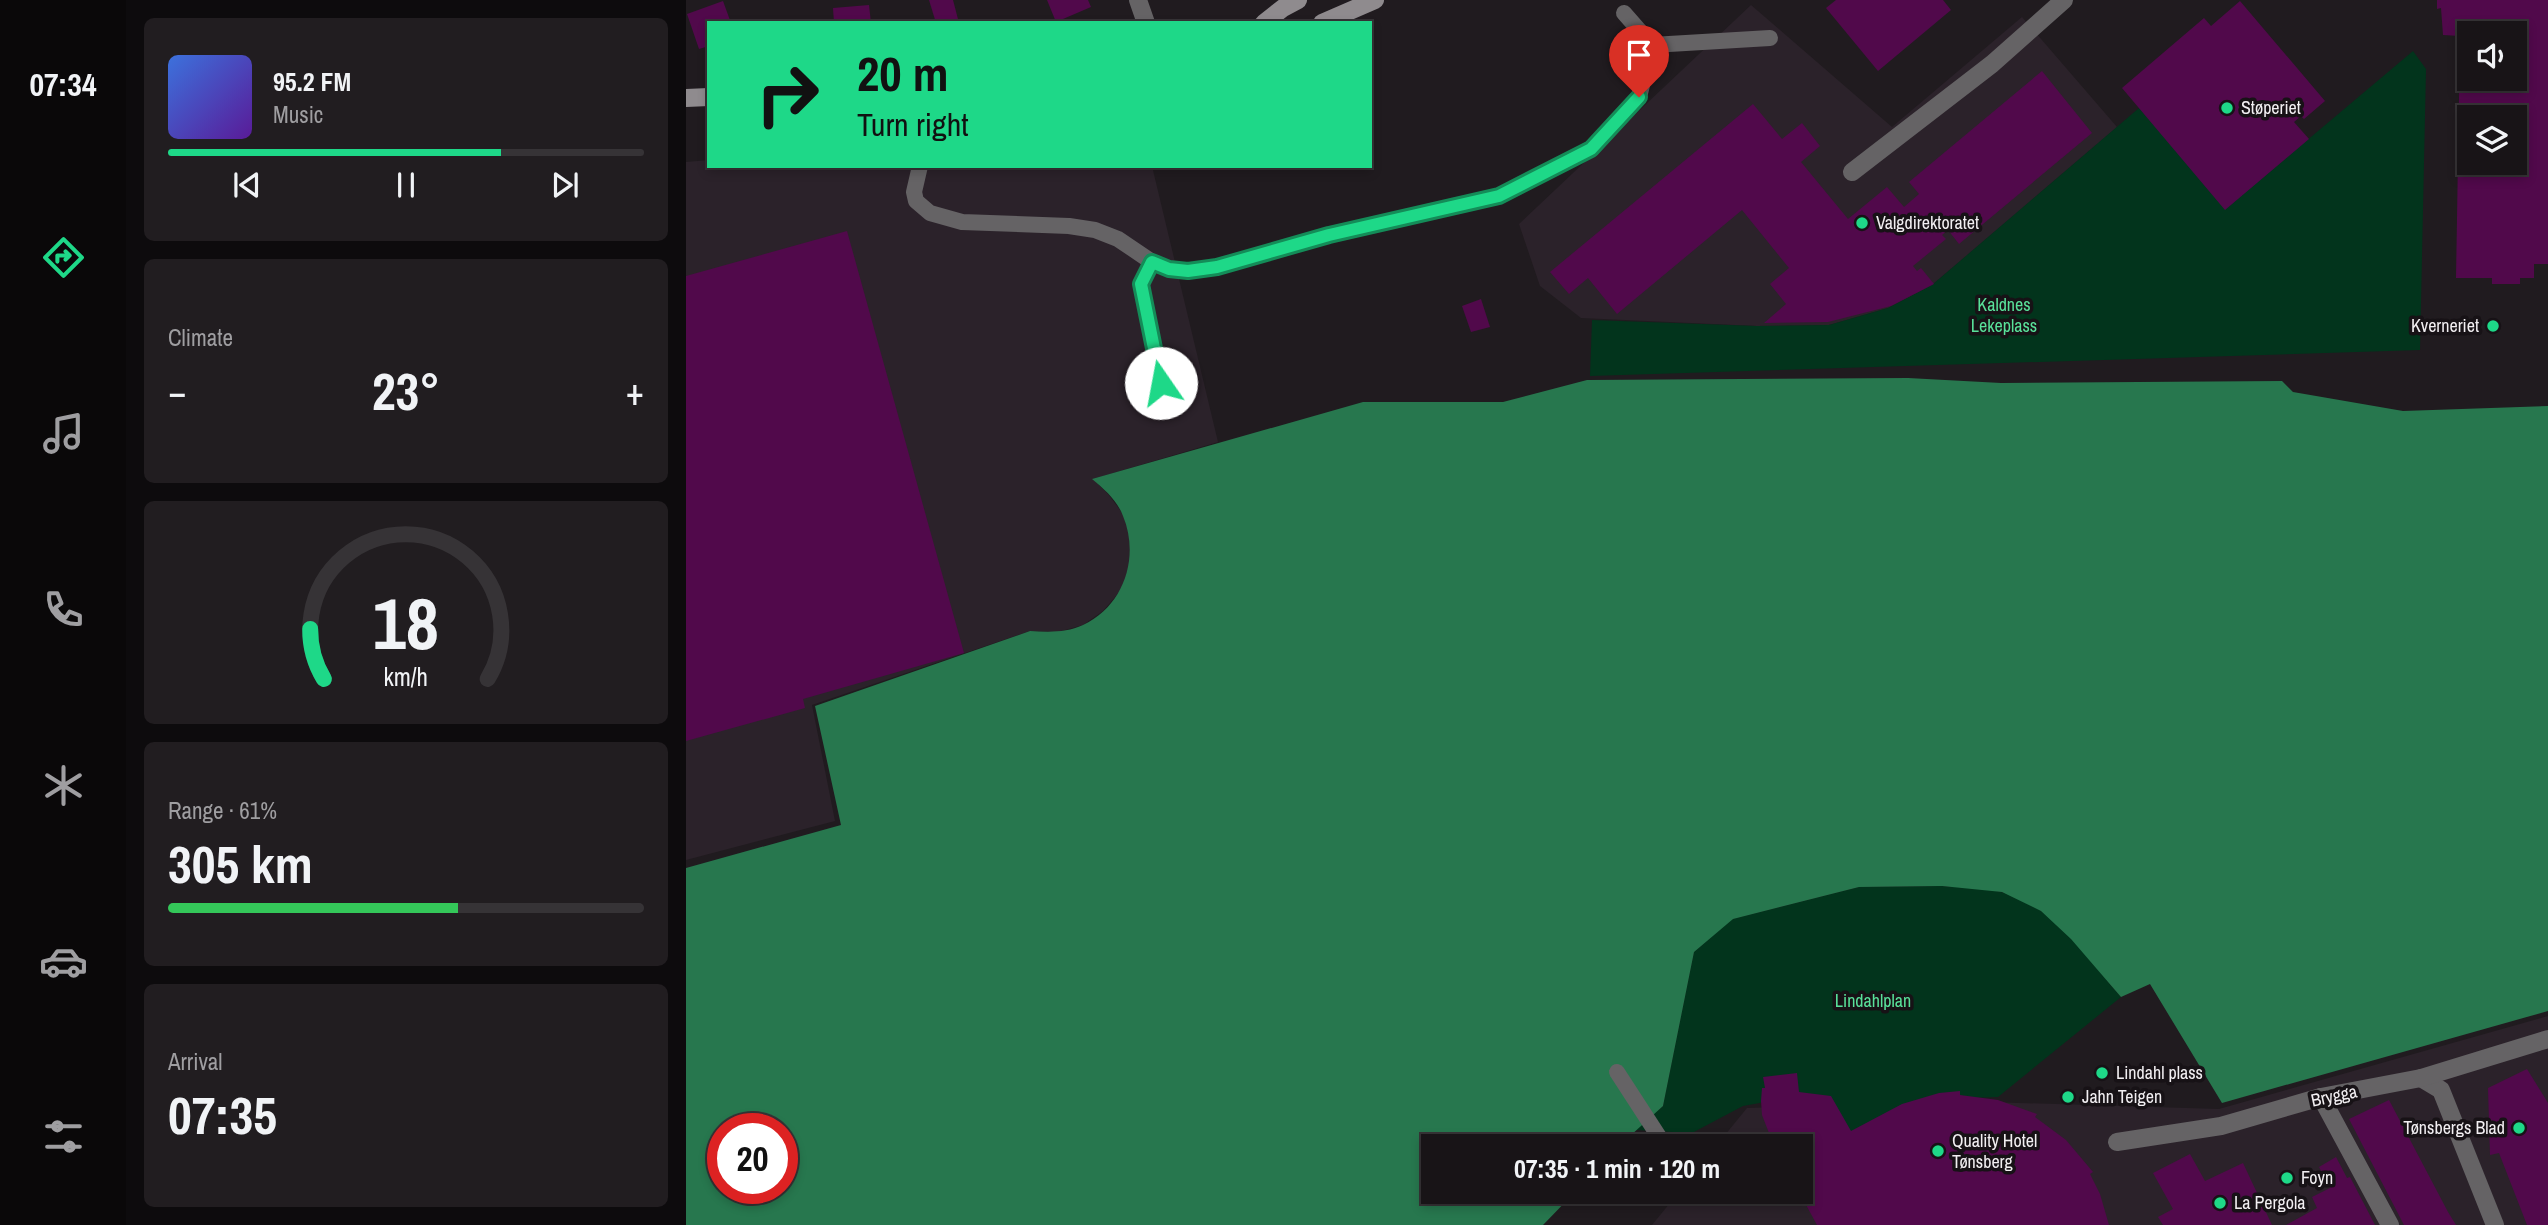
<!DOCTYPE html>
<meta charset="utf-8">
<style>
body{margin:0;font-family:"Archivo Narrow",sans-serif;background:#211d20;color:#f1f3f6;height:100vh;display:flex;flex-direction:column;font-size:26px;white-space:nowrap}
*{box-sizing:border-box;margin:0}
p{font-size:23px;color:#9f9ea1}
.icon{flex:none;width:38px;height:38px;fill:none;stroke:currentColor;stroke-width:2;stroke-linecap:round;stroke-linejoin:round}
.map{position:relative;flex:1;overflow:hidden}
.panel{display:flex;flex-direction:column;gap:18px;padding:18px;background:#0d0b0d;width:560px}
.panel>*{flex:none}
.hud{position:absolute;left:21px;top:21px;width:665px;height:147px;border-radius:0px;box-shadow:0 4px 10px #0003,0 0 0 2px #363336;background:#1ed888;color:#111;overflow:hidden}
.controls{position:absolute;left:1771px;top:21px;display:grid;gap:14px}
.controls a{display:grid;place-items:center;width:70px;height:70px;border-radius:0px;background:#181417;box-shadow:0 4px 10px #0003,0 0 0 2px #363336;font-size:35px}
.speed{position:absolute;left:21px;top:1113px;display:flex;gap:14px;font-size:35px;font-weight:700;text-align:center}
.speed>*{display:grid;place-content:center;width:91px;height:91px;border-radius:50%;background:#181417;box-shadow:0 4px 10px #0003,0 0 0 2px #363336;line-height:1}
.speed .limit{border:10px solid #d22;background:#fff;color:#111}
.pin{position:absolute;display:grid;place-items:center;width:60px;height:60px;color:#fff;margin:-72px -30px;border-radius:50% 50% 50% 0;rotate:-45deg;box-shadow:0 0 7px #0007}
.pin .icon{rotate:45deg}
.me{position:absolute;width:77px;margin:-38px;rotate:348deg;stroke-linejoin:round;filter:drop-shadow(0 0 5px #0008)}
.turn{display:flex;align-items:center;gap:24px;height:147px;padding:0 35px;font-size:32px}
.turn .icon{width:91px;height:91px;stroke-width:2.5}
.turn b{display:block;font-size:49px;line-height:60px}
.big{font-size:52px;font-weight:700;line-height:1.1}
.panel .tile{flex:1;display:flex;flex-direction:column;justify-content:center;gap:10px;min-width:0;padding:0 24px;border-radius:10px;background:#211d20}
.panel .dial{align-items:center;gap:0}
.dial svg{height:182px;overflow:visible;fill:none;stroke:#363336;stroke-width:7;stroke-linecap:round;text-anchor:middle}
.dial text{fill:#f1f3f6;stroke:none}
.song{display:flex;align-items:center;gap:21px}
.cover{width:84px;height:84px;border-radius:10px;background:linear-gradient(135deg,hsl(220 70% 55%),hsl(270 70% 35%))}
.played{height:7px;border-radius:4px;background:linear-gradient(90deg,#1ed888 70%,#363336 70%)}
.keys{display:flex;justify-content:space-around;direction:ltr}
.heat{display:flex;justify-content:space-between;align-items:center;font-size:38px;direction:ltr}
.charge{height:10px;border-radius:5px;background:linear-gradient(90deg,#34c759 61%,#363336 0)}
.trip{position:absolute;left:735px;top:1134px;width:392px;height:70px;border-radius:0px;background:#181417;box-shadow:0 4px 10px #0003,0 0 0 2px #363336;font-weight:700;line-height:70px;text-align:center}
main{display:flex;flex:1;min-height:0}
.dock{display:flex;flex-direction:column;width:126px;justify-content:space-around;align-items:center;background:#0a0809;color:#9f9ea1}
.dock .icon{width:49px;height:49px}
.dock .active{color:#1ed888}
.dock b{font-size:32px;color:#f1f3f6}
.map>svg:first-child{display:block}
.built{fill:#2b222a}
.green{fill:#02341c}
.water{fill:#27774e;fill-rule:evenodd}
.building{fill:#51094b;fill-rule:evenodd}
.lines{fill:none;stroke-linecap:round;stroke-linejoin:round}
.lane{stroke:#656365;stroke-width:16}
.street{stroke:#656365;stroke-width:18}
.secondary{stroke:#8f8b8e;stroke-width:18}
.route-casing{stroke:#148c58;stroke-width:18}
.route{stroke:#1ed888;stroke-width:12}
.poi-dot{fill:#1ed888;stroke:#171216;stroke-width:2.5}
.labels{text-anchor:middle;stroke-width:7;stroke-linejoin:round;paint-order:stroke}
.poi-label{font-size:18px;fill:#f2eff2;stroke:#171216;text-anchor:start}
.park-label{font-size:18px;fill:#59e19a;stroke:#171216}
.street-label{font-size:18px;fill:#f2eff2;stroke:#171216}
</style>
<main>
<nav class="dock">
<b>07:34</b>
<svg class="icon active" aria-label="directions" viewBox="0 0 24 24"><path d="M12 3l9 9-9 9-9-9zM9 14v-3h6M13 9l2 2-2 2"/></svg>
<svg class="icon" aria-label="music" viewBox="0 0 24 24"><path d="M9 18V5l10-2v13"/><circle cx="6" cy="18" r="3"/><circle cx="16" cy="16" r="3"/></svg>
<svg class="icon" aria-label="phone" viewBox="0 0 24 24"><path d="M5 4h4l2 5-3 2q2 4 5 5l2-3 5 2v4C11 20 4 13 5 4z"/></svg>
<svg class="icon" aria-label="climate" viewBox="0 0 24 24"><path d="M12 3v18M4 7l16 10M4 17L20 7"/></svg>
<svg class="icon" aria-label="car" viewBox="0 0 24 24"><path d="M5 17H2v-5l4-1 3-4h7l3 4 3 1v5h-3M9 17h6M6 11h13"/><circle cx="7" cy="17" r="2"/><circle cx="17" cy="17" r="2"/></svg>
<svg class="icon" aria-label="filters" viewBox="0 0 24 24"><path d="M4 7h16M4 17h16"/><circle cx="9" cy="7" r="2"/><circle cx="15" cy="17" r="2"/></svg>
</nav>
<section class="panel">
<div class="tile">
<div class="song"><i class="cover"></i><div><b>95.2 FM</b><p>Music</p></div></div>
<div class="played"></div>
<div class="keys"><svg class="icon" aria-label="previous" viewBox="0 0 24 24"><path d="M18 5L8 12l10 7zM5 5v14"/></svg><svg class="icon" aria-label="pause" viewBox="0 0 24 24"><path d="M8 5v14M16 5v14"/></svg><svg class="icon" aria-label="next" viewBox="0 0 24 24"><path d="M6 5l10 7-10 7zM19 5v14"/></svg></div>
</div>
<div class="tile"><p>Climate</p>
<div class="heat"><a>−</a><b class="big">23°</b><a>+</a></div>
</div>
<div class="tile dial"><svg viewBox="0 0 100 80">
<path d="M14 69A42 42 0 1 1 86 69"/>
<path d="M14 69A42 42 0 0 1 8 47" stroke="#1ed888"/>
<text x="50" y="56" font-size="32" font-weight="700">18</text>
<text x="50" y="72" font-size="11">km/h</text>
</svg></div>
<div class="tile"><p>Range · 61%</p><b class="big">305 km</b><div class="charge"></div></div>
<div class="tile"><p>Arrival</p><b class="big">07:35</b></div>
</section>
<div class="map">
<svg width="1862" height="1225" viewBox="0 0 1862 1225">
<rect width="100%" height="100%" fill="#201b1f"/>
<g class="built">
<path d="M1065,5L1206,127L1336,17L1431,127L1246,285L1202,308L1143,325L1071,326L895,318L854,286L833,224Z"/>
<path d="M23,160V166H466L532,442L407,479L422,494L437,514L444,538L445,559L436,589L417,611L397,625L372,632L344,631L126,705L149,821L0,860V162Z"/>
<path d="M1862,1016V1225H966L993,1192H1115V1146H1030L1061,1108L1269,1101L1533,1109Z"/>
</g>
<g class="green">
<path d="M1727,51L1740,69L1734,350L904,376L906,320L1071,326L1143,325L1202,308L1246,285L1453,108L1542,207Z"/>
<path d="M1256,886C1275,888 1296,887 1315,892C1367,904 1402,959 1435,997L1312,1097L1249,1099L1153,1136L1101,1098L1057,1106L1006,1133L950,1130L977,1106L1008,952L1046,919L1173,887Z"/>
</g>
<path class="water" d="M1222,378L1315,383L1596,381L1607,392L1717,411L1862,406V1011L1536,1103L1464,984L1435,997L1385,939L1355,911L1316,892L1256,886L1173,887L1047,919L1008,952L977,1106L933,1146H747V1192H889L857,1225H0V868L155,825L129,706L344,631C362,632 380,633 397,625C438,606 454,557 437,516C431,500 419,490 406,479L677,402H817L901,380ZM37,1129H96V1188H37Z"/>
<g class="building">
<path d="M243,0H267L273,23H250Z"/>
<path d="M361,0H402L405,7L370,22Z"/>
<path d="M1150,0H1257L1265,10L1192,71L1140,8Z"/>
<path d="M1751,0H1862V264H1848V278H1834V284H1806V278H1770L1774,36L1757,35L1755,8L1751,9ZM1783,33H1829V79H1783ZM1783,117H1829V163H1783Z"/>
<path d="M37,1L45,23H23V46L13,49L1,14Z"/>
<path d="M1554,1L1639,101L1618,119L1615,116L1608,122L1623,139L1539,210L1436,88L1518,18L1525,26Z"/>
<path d="M183,5L185,23H148L147,8Z"/>
<path d="M1356,71L1406,133L1273,244L1262,230L1256,235L1260,239L1227,266L1231,271L1235,268L1248,284L1205,306L1142,322L1078,323L1100,304L1084,284L1103,268L1056,210L931,314L902,278L883,294L864,272L1067,104L1096,139L1116,123L1134,146L1115,162L1162,219L1201,187L1218,207L1233,194L1223,182Z"/>
<path d="M161,231L278,653L117,699L119,708L0,741V276Z"/>
<path d="M795,299L804,327L785,332L776,306Z"/>
<path d="M1841,1069L1862,1103V1225H1841L1813,1153L1804,1155L1802,1088Z"/>
<path d="M1111,1073L1113,1092L1145,1096L1165,1131L1216,1104L1253,1093L1274,1091V1095L1312,1100L1351,1114L1349,1117L1380,1140L1407,1172L1404,1174L1414,1194L1423,1225H1131L1113,1192H1115V1146H1088L1076,1115L1075,1101L1076,1088H1079L1077,1077Z"/>
<path d="M1703,1100L1762,1212L1770,1225H1718L1663,1119Z"/>
<path d="M1504,1154L1519,1181L1557,1163L1586,1225H1477L1472,1217L1487,1209L1467,1173Z"/>
<path d="M1650,1157L1661,1178L1664,1177L1689,1225H1600L1631,1208L1626,1197L1644,1188L1633,1167Z"/>
</g>
<g class="lines">
<g class="lane">
<path d="M938,13L966,45"/>
<path d="M966,45L1084,38"/>
<path d="M234,166L228,192L230,201L244,213L276,222L383,226L409,230L432,239L466,262L483,269L502,271L531,267L643,235L813,196L905,149L953,97L966,45"/>
<path d="M466,262L455,284L475,383"/>
<path d="M931,1072L979,1146"/>
</g>
<g class="street">
<path d="M452,0L460,23"/>
<path d="M1166,172L1306,64L1378,0"/>
<path d="M1735,1078L1755,1090L1809,1225"/>
<path d="M1635,1097L1704,1225"/>
<path d="M1431,1142L1535,1126L1635,1097L1735,1078L1862,1039"/>
</g>
<g class="secondary">
<path d="M578,23L597,8L612,0"/>
<path d="M636,23L689,0"/>
<path d="M0,98L23,97"/>
</g>
</g>
<g class="lines">
<defs>
<path id="route" d="M475,383L455,284L466,262L483,269L502,271L531,267L643,235L813,196L905,149L953,97"/>
</defs>
<use href="#route" class="route-casing"/>
<use href="#route" class="route"/>
</g>
<g class="poi-dot">
<circle cx="1541" cy="108" r="7"/>
<circle cx="1176" cy="223" r="7"/>
<circle cx="1807" cy="326" r="7"/>
<circle cx="1416" cy="1073" r="7"/>
<circle cx="1382" cy="1097" r="7"/>
<circle cx="1833" cy="1128" r="7"/>
<circle cx="1252" cy="1151" r="7"/>
<circle cx="1601" cy="1178" r="7"/>
<circle cx="1534" cy="1203" r="7"/>
</g>
<g class="labels">
<g class="poi-label">
<text x="1555" y="114">Støperiet</text>
<text x="1190" y="229">Valgdirektoratet</text>
<text x="1793" y="332" text-anchor="end">Kverneriet</text>
<text x="1430" y="1079">Lindahl plass</text>
<text x="1396" y="1103">Jahn Teigen</text>
<text x="1819" y="1134" text-anchor="end">Tønsbergs Blad</text>
<text x="1266" y="1147">Quality Hotel<tspan x="1266" dy="21">Tønsberg</tspan></text>
<text x="1615" y="1184">Foyn</text>
<text x="1548" y="1209">La Pergola</text>
</g>
<g class="park-label">
<text x="1318" y="311">Kaldnes<tspan x="1318" dy="21">Lekeplass</tspan></text>
<text x="1187" y="1007">Lindahlplan</text>
</g>
<g class="street-label">
<text transform="translate(1648 1096) rotate(-12)" y="6">Brygga</text>
</g>
</g>
</svg>
<div class="controls">
<a><svg class="icon" aria-label="sound" viewBox="0 0 24 24"><path d="M4 9h4l5-4v14l-5-4H4zM17 9q2 3 0 6"/></svg></a>
<a><svg class="icon" aria-label="layers" viewBox="0 0 24 24"><path d="M12 4l9 5-9 5-9-5zM3 14l9 5 9-5"/></svg></a>
</div>
<div class="speed"><div class="limit">20</div></div>
<div class="pin" style="left:953px;top:97px;background:#d93025"><svg class="icon" aria-label="arrive" viewBox="0 0 24 24"><path d="M6 21V4h12l-3 4 3 4H6"/></svg></div>
<svg class="me" style="left:475px;top:383px" viewBox="-20 -20 40 40"><circle r="19" fill="#fff"/><path d="M0-13L10 11 0 6-10 11z" fill="#1ed888"/></svg>
<div class="trip">07:35 · 1 min · 120 m</div>
<div class="hud">
<div class="turn"><svg class="icon" aria-label="right" viewBox="0 0 24 24"><path d="M7 20v-9h11M14 6l5 5-5 5"/></svg><div><b>20 m</b>Turn right</div></div>
</div>
</div>
</main>
